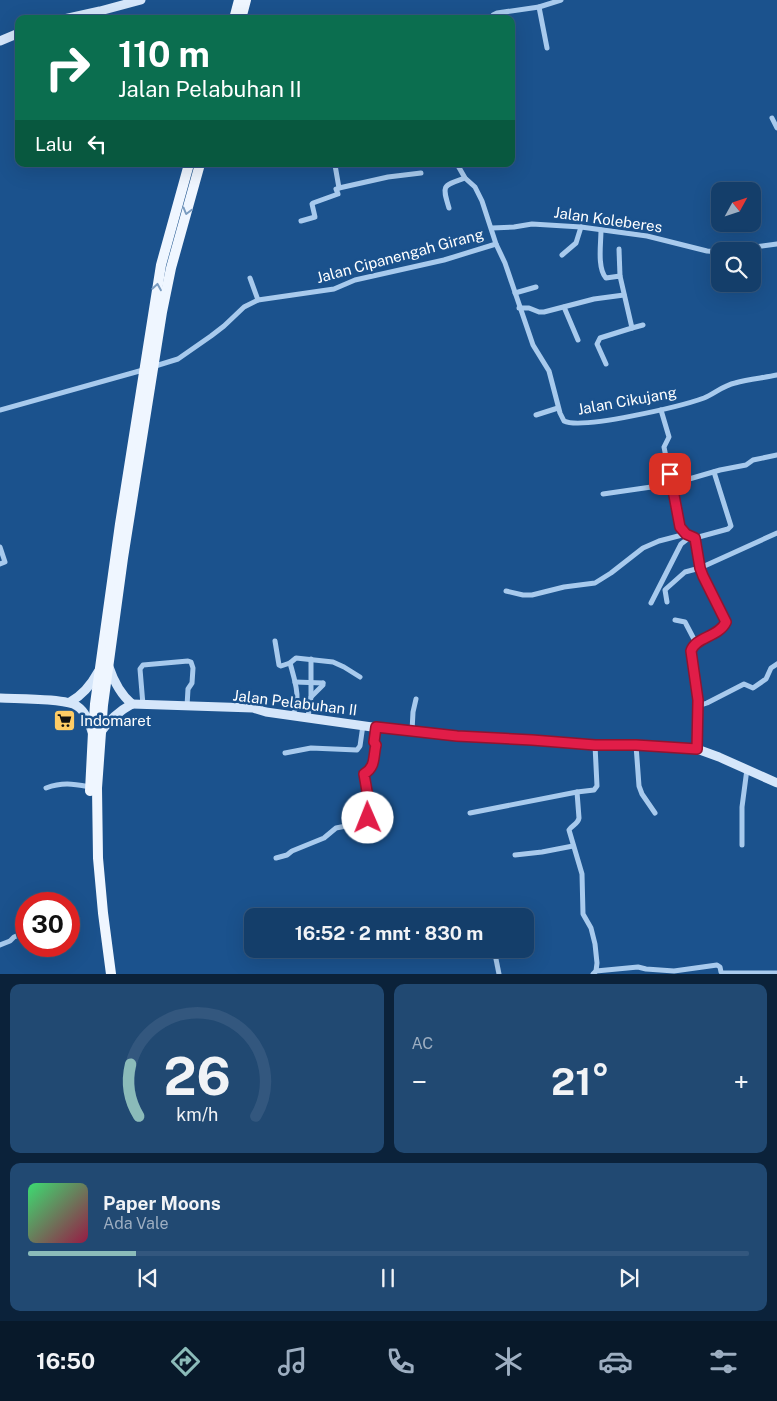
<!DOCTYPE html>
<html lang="id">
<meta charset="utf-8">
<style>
body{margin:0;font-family:"Public Sans",sans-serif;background:#214972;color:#f1f3f6;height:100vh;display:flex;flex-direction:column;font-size:19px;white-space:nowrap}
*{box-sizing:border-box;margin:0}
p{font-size:16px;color:#9daec1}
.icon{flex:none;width:28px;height:28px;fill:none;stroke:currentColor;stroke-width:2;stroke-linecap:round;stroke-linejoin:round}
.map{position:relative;height:974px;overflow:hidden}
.panel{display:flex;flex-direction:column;gap:10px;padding:10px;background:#0b223a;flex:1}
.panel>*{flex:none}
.banner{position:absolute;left:15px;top:15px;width:500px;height:152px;border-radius:10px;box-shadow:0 5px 20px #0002,0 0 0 1px #33577e;background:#0b6e4f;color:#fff;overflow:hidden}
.needle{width:32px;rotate:50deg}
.controls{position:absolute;left:711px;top:182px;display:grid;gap:10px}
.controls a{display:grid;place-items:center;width:50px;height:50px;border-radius:10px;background:#143e6a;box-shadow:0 5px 20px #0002,0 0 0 1px #33577e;font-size:25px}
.speed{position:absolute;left:15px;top:892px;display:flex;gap:10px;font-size:25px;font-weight:700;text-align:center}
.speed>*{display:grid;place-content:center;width:65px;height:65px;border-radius:50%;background:#143e6a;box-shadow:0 5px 20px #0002,0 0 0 1px #33577e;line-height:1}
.speed .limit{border:8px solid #d22;background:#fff;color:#111}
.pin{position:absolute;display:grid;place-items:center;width:42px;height:42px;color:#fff;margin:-21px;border-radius:10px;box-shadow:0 2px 8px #0006}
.me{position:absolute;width:55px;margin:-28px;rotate:359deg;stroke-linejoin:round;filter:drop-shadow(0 0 4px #0008)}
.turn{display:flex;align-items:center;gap:18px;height:105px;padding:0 20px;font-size:22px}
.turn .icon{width:65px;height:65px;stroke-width:2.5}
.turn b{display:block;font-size:35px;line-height:42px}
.then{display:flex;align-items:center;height:48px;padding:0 20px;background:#0003;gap:10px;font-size:19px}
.big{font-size:38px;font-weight:700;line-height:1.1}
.panel .tile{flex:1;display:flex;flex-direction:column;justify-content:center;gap:8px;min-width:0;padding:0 18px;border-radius:10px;background:#214972}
.panel .dial{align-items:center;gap:0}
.dial svg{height:130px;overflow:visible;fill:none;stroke:#33577e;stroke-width:7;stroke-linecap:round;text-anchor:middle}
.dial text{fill:#f1f3f6;stroke:none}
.song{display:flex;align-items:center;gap:15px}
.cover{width:60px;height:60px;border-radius:8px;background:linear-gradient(135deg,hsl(140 70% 55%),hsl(340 70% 35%))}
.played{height:5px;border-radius:2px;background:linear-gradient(90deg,#8bbbb9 15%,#33577e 15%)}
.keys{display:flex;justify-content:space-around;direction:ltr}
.heat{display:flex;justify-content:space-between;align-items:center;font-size:28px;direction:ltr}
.panel .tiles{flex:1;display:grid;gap:10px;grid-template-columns:1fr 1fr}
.tile:last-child{grid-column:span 2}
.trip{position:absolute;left:244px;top:908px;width:290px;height:50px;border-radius:10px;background:#143e6a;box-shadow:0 5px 20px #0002,0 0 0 1px #33577e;font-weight:700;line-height:50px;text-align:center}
.tabs{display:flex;height:80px;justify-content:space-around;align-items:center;background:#08192a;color:#9daec1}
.tabs .icon{width:35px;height:35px}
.tabs .active{color:#8bbbb9}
.tabs b{font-size:22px;color:#f1f3f6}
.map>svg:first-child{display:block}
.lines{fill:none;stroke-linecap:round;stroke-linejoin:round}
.street{stroke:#a8caed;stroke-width:5}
.secondary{stroke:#d5e6fa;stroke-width:9}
.primary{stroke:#eff6ff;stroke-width:10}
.oneway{stroke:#7a9cc0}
.route-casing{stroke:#92132f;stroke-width:12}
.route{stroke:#e11d48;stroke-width:9}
.labels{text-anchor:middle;stroke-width:5;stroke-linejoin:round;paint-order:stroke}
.street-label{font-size:15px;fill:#fff;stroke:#1b528d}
.poi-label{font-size:15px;fill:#fff;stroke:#1b528d;text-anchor:start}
</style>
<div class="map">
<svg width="777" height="974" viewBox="0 0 777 974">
<rect width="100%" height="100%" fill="#1b528d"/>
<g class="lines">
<g class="street">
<path d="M539,7L547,48"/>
<path d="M492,19L493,15L497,13L539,7L561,0"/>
<path d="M772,118L777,128"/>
<path d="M333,164L335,165L339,188"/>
<path d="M457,164L465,178L475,187L482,201L496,244L505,263L533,345L549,371L560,413L564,421C582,430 682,406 704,398C714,394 724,385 735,383C749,379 763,378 777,375"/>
<path d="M449,208C442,185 442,186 465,178"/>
<path d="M301,221L315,217L312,204L313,203L338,194L336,189L339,188L388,177L421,173"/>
<path d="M492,228L514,227L532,224L581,227L647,236L707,251L720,252"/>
<path d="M601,230C601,243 597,268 606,278L620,276L632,328L643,325"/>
<path d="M619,249L620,276"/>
<path d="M724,251L777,244"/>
<path d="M562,255L576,243L581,227"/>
<path d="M250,278L258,300"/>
<path d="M515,293L536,287"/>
<path d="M564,307L578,340"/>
<path d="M519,308H529L539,312H544L594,299L624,295"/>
<path d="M606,364L597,344L600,338L632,328"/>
<path d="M152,367L178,359L211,336L224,326L244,307L258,300L334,289L355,280L444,260L496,244"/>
<path d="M0,410L143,370"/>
<path d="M661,410L669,437L664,447L680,527L686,534L695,538L700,568L685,572L667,588L665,590L667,602"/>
<path d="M536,415L558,408"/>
<path d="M603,494L672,484L720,470L746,465L753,460L777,455"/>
<path d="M695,538L728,529L731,526L714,472"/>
<path d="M0,547L5,562L0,564"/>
<path d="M506,591L523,595H532L564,587L595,583L611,573L643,548L659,541L686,534"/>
<path d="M651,603L681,544L690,537"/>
<path d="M675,620L685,622L696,643"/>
<path d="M275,641L279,665L281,666L290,663L296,658L333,662L344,667L360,677"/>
<path d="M290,663C293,674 298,688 297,700C297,705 294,710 293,716"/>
<path d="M295,682L323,683"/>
<path d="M311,697L323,685V683"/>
<path d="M143,705L140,669L143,665L188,661L191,662L193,668L192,683L188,689L187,706"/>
<path d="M698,706L707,703L744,684L753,688L766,679L771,668L777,664"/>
<path d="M308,717L311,697V659"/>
<path d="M412,731L413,712L416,699"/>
<path d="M636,745L639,786L642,794L655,813"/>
<path d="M697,749L698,700L691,651C695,637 719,637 726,622L700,568L777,533"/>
<path d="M285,753L311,748L357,750L360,746L363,725"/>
<path d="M46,788C63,782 73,784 90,787"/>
<path d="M470,813L577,792"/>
<path d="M742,845V807L747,769"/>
<path d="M515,855L542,852L573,846"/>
<path d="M276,858L287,855L292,851L324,838L336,828L361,823L368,818V797L364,775C376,767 373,757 376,745L373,742L376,727"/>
<path d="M0,945L10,941L14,937L26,932"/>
<path d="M495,954L499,974"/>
<path d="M596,971L638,967L646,969L674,971L717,965L720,967L721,972L723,973H777"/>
<path d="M593,974L596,971L597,963L595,944L591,928L583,914L582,874L569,830C572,825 578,824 579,818L577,792L594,790L597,786L595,745"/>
</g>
<g class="secondary">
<path d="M64,19L100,11L141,0"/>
<path d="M0,41L19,33"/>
<path d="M109,667C114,682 120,694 132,704"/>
<path d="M0,698C16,699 66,698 77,706C86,712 89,722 92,732"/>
<path d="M70,702C83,695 91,685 98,672"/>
<path d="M132,704L253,708L266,712L379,728L457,736L532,740L595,745H636L697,749L719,757L777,783"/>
<path d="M101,732C109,720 119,711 132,704"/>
</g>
<g class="primary">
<path d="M234,19L239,0"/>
<path d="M241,19L246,0"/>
<path d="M90,791L93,732L95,704L120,524L161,265L189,164"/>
<path d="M111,974L103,913L98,858L97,788L103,705L123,558L162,312L171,268L200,164"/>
</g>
</g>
<defs><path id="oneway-chevron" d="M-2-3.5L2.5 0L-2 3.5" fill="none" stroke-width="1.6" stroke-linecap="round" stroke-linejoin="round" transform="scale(1.25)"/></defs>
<g class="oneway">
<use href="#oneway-chevron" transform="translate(187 211) rotate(105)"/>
<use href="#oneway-chevron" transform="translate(157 287) rotate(-81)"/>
</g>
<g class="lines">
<defs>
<path id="route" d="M368,818V797L364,774C376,767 373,757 376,745L374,742L376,727L457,736L532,740L595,745H636L697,749L698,700L691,651C695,637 719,637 726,622L703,576L700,568L695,538L686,534L680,527L670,474"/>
</defs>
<use href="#route" class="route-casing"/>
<use href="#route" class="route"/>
</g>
<defs>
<symbol id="supermarket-square" viewBox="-11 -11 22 22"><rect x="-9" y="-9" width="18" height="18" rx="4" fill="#fecc65" stroke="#1b528d"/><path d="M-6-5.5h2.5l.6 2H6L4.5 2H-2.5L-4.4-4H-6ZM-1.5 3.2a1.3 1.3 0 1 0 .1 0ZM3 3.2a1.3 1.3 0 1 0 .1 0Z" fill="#111"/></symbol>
</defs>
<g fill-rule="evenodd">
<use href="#supermarket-square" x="52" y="708" width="25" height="25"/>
</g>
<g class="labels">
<g class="street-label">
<text transform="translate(608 220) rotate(8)" y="5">Jalan Koleberes</text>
<text transform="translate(400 256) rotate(-15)" y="5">Jalan Cipanengah Girang</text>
<text transform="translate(627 401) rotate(-10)" y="5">Jalan Cikujang</text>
<text transform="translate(295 703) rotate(7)" y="5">Jalan Pelabuhan II</text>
</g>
<g class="poi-label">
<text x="80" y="726">Indomaret</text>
</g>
</g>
</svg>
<div class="controls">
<a><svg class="needle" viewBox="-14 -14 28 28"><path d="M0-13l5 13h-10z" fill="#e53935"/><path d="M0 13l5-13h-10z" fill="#9daec1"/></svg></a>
<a><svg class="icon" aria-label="search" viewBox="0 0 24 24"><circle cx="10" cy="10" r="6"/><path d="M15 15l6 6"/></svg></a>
</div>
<div class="speed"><div class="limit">30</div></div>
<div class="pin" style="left:670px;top:474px;background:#d93025"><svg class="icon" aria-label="arrive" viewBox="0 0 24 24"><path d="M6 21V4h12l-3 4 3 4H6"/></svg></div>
<svg class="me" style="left:368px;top:818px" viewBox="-20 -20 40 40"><circle r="19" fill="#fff"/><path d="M0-13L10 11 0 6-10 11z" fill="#e11d48"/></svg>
<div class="trip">16:52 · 2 mnt · 830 m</div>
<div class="banner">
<div class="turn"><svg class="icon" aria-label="right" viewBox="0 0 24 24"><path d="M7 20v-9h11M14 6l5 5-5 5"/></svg><div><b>110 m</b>Jalan Pelabuhan II</div></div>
<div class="then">Lalu<svg class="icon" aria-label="left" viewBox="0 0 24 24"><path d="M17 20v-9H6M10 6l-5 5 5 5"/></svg></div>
</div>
</div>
<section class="panel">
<div class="tiles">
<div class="tile dial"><svg viewBox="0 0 100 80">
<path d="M14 69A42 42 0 1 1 86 69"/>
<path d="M14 69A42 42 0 0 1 9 37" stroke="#8bbbb9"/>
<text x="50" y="56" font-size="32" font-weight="700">26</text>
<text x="50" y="72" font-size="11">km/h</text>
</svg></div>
<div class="tile"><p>AC</p>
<div class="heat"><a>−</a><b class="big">21°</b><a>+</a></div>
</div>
<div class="tile">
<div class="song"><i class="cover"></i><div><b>Paper Moons</b><p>Ada Vale</p></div></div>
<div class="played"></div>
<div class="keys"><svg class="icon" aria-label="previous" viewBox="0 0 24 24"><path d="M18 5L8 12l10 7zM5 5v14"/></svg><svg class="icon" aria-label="pause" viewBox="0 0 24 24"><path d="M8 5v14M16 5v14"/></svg><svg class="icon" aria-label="next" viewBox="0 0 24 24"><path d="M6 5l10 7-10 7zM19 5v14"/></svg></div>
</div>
</div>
</section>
<nav class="tabs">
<b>16:50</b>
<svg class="icon active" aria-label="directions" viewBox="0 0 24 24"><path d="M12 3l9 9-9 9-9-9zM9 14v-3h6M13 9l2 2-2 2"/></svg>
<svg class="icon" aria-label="music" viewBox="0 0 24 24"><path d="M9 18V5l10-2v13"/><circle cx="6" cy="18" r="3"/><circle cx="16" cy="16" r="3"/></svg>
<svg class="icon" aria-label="phone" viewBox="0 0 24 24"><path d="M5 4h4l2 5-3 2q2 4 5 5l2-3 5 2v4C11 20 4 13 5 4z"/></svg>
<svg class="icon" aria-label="climate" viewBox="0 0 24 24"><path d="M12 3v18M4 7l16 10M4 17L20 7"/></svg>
<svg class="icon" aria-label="car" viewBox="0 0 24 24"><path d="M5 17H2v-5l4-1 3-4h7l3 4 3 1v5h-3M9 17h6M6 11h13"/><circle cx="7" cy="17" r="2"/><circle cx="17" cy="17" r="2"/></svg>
<svg class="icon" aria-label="filters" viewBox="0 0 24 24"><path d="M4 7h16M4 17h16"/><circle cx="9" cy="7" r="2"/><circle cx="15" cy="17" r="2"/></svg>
</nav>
